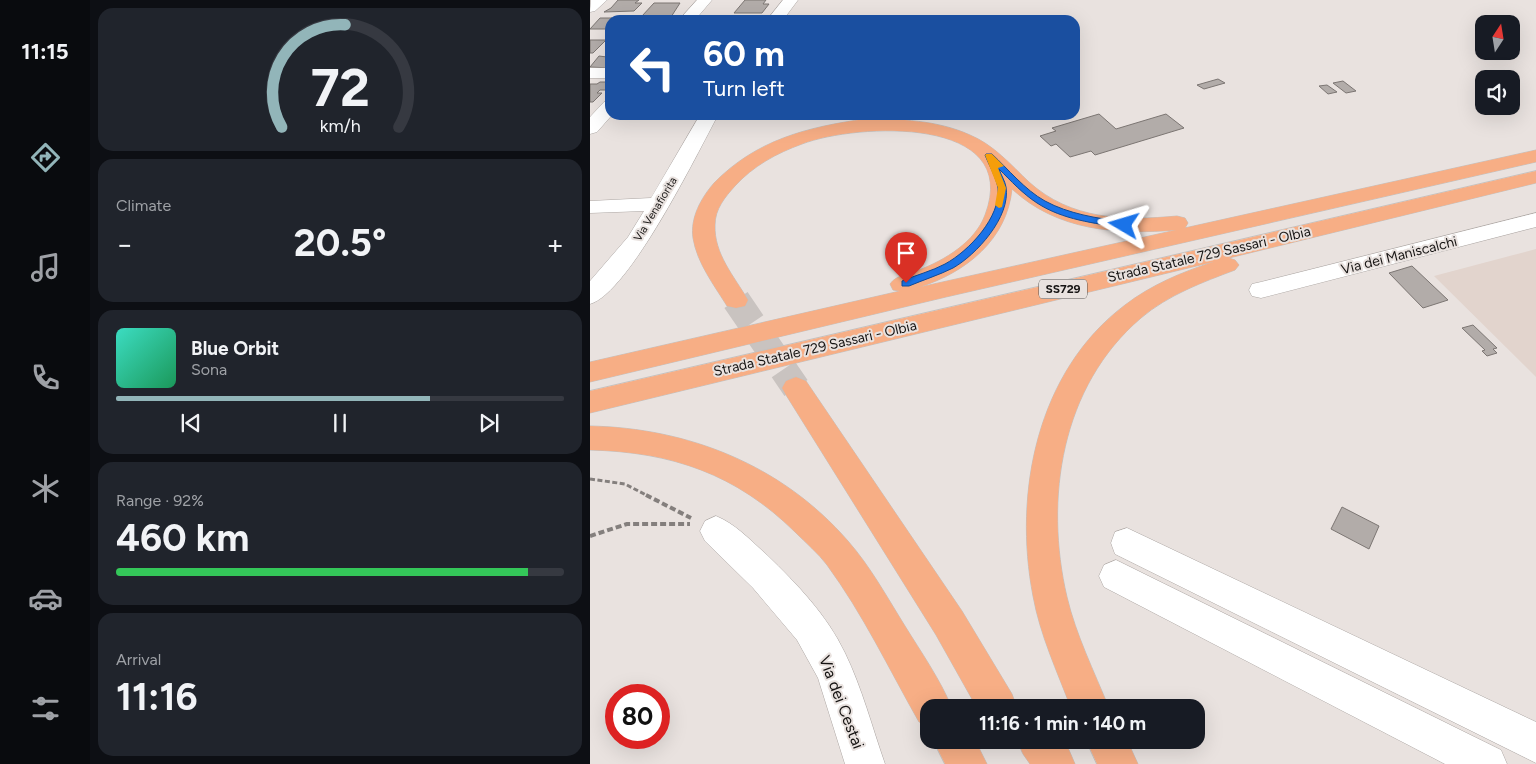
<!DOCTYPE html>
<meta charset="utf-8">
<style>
body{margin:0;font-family:Figtree,sans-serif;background:#20242c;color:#f1f3f6;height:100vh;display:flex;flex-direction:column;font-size:19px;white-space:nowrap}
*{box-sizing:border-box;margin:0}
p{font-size:16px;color:#9ea1a6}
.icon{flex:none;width:28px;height:28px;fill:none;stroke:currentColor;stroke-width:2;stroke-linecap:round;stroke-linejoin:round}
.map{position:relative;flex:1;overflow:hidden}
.sheet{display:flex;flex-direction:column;gap:8px;padding:8px;background:#0d0f14;width:500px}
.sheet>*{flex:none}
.banner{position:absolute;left:15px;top:15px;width:475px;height:105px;border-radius:15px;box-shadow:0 5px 20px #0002;background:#1a4fa0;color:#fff;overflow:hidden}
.needle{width:32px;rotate:12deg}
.fabs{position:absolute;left:885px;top:15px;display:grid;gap:10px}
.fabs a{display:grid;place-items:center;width:45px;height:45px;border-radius:10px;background:#171b24;box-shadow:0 5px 20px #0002;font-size:25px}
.speed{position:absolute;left:15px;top:684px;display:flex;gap:10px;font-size:25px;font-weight:700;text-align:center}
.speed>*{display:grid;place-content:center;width:65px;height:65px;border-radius:50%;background:#171b24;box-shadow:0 5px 20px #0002;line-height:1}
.speed .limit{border:8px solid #d22;background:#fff;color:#111}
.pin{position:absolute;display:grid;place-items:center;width:42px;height:42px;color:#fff;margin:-51px -21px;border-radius:50% 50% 50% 0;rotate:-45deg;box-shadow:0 0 5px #0007}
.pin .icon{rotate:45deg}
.me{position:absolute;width:55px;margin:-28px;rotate:277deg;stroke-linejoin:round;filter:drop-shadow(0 0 4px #0008)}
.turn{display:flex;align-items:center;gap:18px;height:105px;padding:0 15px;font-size:22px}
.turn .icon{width:65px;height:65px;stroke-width:2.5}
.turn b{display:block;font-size:35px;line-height:42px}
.big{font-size:38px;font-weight:700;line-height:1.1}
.sheet .tile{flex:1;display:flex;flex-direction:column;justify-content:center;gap:8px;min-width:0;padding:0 18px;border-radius:15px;background:#20242c}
.sheet .dial{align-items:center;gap:0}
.dial svg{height:130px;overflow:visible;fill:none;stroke:#363941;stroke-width:7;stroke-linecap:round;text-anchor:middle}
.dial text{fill:#f1f3f6;stroke:none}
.song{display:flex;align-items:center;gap:15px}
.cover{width:60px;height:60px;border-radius:8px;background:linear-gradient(135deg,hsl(170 70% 55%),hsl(150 70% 35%))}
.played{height:5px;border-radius:2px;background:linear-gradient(90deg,#92b5b9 70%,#363941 70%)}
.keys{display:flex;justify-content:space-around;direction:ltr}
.heat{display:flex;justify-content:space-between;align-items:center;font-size:28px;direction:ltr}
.charge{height:8px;border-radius:4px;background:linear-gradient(90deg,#34c759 92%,#363941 0)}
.trip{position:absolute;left:330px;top:699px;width:285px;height:50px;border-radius:15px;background:#171b24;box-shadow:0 5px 20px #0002;font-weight:700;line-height:50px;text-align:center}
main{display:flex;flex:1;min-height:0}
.menu{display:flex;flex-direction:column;width:90px;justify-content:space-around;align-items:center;background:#090b0e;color:#9ea1a6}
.menu .icon{width:35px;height:35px}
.menu .active{color:#92b5b9}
.menu b{font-size:22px;color:#f1f3f6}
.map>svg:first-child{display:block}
.built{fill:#e2d4cd}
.building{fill:#b2aca9;stroke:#7c7673}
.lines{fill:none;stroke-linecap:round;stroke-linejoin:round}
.highway-tunnel{stroke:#c9c3c0;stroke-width:28;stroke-dasharray:28 14;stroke-linecap:butt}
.minor-casing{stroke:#aca6a3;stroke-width:1}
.highway-casing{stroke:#c2c2c2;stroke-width:1}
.path-far1{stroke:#847f7d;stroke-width:3;stroke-dasharray:5 2.5;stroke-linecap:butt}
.path{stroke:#847f7d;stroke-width:4;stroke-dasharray:6 3;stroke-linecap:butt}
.minor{fill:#fff;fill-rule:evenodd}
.highway{fill:#f7ae85;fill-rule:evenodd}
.route{fill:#1a73e8;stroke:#114b97}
.slow{fill:#f59e0b}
.labels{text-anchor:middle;stroke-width:4;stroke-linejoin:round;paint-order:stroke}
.far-street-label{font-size:11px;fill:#161413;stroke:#e9e2df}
.shield{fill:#e9e2df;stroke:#555250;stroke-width:1}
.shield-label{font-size:12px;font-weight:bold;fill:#161413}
.street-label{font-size:14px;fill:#161413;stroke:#e9e2df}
.near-street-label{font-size:16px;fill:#161413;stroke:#e9e2df}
</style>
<main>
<nav class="menu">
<b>11:15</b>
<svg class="icon active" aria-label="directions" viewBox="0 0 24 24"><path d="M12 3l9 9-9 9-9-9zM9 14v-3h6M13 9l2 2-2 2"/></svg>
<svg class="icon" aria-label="music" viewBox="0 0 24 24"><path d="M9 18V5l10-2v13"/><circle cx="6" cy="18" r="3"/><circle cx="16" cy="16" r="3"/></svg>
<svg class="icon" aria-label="phone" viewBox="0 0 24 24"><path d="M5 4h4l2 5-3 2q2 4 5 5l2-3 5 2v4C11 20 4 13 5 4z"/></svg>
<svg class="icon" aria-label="climate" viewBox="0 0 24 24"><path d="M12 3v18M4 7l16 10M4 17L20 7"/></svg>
<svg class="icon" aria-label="car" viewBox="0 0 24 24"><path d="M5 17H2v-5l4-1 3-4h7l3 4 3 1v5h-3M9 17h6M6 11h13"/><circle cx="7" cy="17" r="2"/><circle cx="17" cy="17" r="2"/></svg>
<svg class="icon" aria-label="filters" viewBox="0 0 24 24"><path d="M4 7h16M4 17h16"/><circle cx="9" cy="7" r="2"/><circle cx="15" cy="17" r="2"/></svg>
</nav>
<section class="sheet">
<div class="tile dial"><svg viewBox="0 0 100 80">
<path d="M14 69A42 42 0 1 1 86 69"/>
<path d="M14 69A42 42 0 0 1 53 6" stroke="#92b5b9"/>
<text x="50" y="56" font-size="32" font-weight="700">72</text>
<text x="50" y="72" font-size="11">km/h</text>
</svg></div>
<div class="tile"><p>Climate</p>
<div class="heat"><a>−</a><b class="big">20.5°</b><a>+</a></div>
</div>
<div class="tile">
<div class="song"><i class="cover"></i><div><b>Blue Orbit</b><p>Sona</p></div></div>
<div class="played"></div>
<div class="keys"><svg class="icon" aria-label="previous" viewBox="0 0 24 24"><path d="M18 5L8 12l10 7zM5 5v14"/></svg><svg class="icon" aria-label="pause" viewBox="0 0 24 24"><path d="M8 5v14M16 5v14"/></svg><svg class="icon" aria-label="next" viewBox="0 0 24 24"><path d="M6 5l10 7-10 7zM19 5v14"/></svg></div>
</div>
<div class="tile"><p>Range · 92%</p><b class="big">460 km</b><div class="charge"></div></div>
<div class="tile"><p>Arrival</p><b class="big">11:16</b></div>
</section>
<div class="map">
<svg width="946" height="764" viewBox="0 0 946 764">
<rect width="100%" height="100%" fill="#e9e2df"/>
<path class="built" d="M946,249V377L844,276Z"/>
<g class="building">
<path d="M28,0H49L45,3H52L44,11L14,12L21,8Z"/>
<path d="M155,0H176L173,4H179L172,13H144Z"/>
<path d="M64,3H90L81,17L52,16Z"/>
<path d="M10,18H22L20,19H33L20,20V29H0Z"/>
<path d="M0,40H16L3,53H0Z"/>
<path d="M20,54V68L0,67L9,56L17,57Z"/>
<path d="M628,79L635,83L614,89L607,85Z"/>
<path d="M753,81L766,91L756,93L743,83Z"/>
<path d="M10,82H20V86L16,90H10L7,93H12L3,102H0V84H7Z"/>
<path d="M737,85L747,92L738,94L729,86Z"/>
<path d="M509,114L526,129L576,114L594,128L505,155L501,151L480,157L466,144L461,146L450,136L466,131L462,128Z"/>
<path d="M822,266L858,300L833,308L799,273Z"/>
<path d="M883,325L907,348L903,349L907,353L897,356L892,351L895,350L872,328Z"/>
<path d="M752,507L789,526L779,549L741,529Z"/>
</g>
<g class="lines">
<path class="highway-tunnel" d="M146,300L206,388"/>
<defs>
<g id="minor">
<path d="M17,0L5,11L0,12L1,0Z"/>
<path d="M107,0H122L105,20H89Z"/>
<path d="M193,0H208L193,20H177Z"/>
<rect x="0" y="68" width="20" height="10"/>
<path d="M20,101V115H22L7,132L0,134V117L14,102Z"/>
<path d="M110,115H128C107,154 39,293 0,304V281L38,237L54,211L0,213V201L61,198Z"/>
<path d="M946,213V227L671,298L662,296L659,290L662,284L671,282Z"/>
<path d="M126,516C146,524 161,541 177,555C207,584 237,615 255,653C272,688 282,727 295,764H255L228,678L207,640L163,588L115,541L110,531L115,521Z"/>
<path d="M537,528L946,722V763L525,554L521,543L525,532Z"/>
<path d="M526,560L911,750L917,764H855L514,587L509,576L514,565Z"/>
</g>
<g id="highway">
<path d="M275,119C310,119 347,120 380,135C404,145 421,165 439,182C481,220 534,221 587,216L595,218L598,223L595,228L590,229L946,150V162L356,297L0,382V362L310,291L303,290L300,284C306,275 319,274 329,270C355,260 385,242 395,215C433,115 267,123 212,144C187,153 163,166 145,186C135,197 125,209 125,225C124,254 144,276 158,300L155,306L146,308L137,306C124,285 107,263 103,238C100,218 111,198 124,183C166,140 217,127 275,119ZM422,189C467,231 528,235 586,230L330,287C376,272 417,240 422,189Z"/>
<path d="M946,171V183L639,258L645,260L649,265L645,270C613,282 578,295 551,318C471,386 454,499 477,597C486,635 504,671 519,708H481C467,671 450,635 443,596C423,493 447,371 535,305C561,285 592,272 623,262L0,413V391Z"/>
<path d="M206,377L216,381L372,611L422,694L427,708H387L346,635L196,395L192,388L196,381Z"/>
<path d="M0,426C98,428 192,465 258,541C280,566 297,597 315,626C331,652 350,679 362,708H339V725L329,722C299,669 273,614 237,565C228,553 216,543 205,532C146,474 82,452 0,450Z"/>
<path d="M343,740H385L397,764H355Z"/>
<path d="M427,740H472L479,750L485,764H440L433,754Z"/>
<path d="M496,740H537L548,764H507Z"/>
</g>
</defs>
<use href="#minor" class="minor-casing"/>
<use href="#highway" class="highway-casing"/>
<path class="path-far1" d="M0,479L35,484L58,496"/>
<g class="path">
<path d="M56,495L101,518"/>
<path d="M0,536L37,524H100"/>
</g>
<use href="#minor" class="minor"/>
<use href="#highway" class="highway"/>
</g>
<path class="route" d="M396,154H402C418,169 435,190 455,201C479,214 506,218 534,222L538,225L534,228C504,223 473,220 447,203C433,194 421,181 409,169C411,175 415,181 416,187C421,217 386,255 363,268C349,275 333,280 319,286H312V281C326,275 342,271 355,264C379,251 411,217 408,188C406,177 399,165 395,155Z"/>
<path class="slow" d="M396,154H402L414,166L408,168L416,188L412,207L409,208L405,205L408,188L395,155Z"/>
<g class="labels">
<g class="far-street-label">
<text transform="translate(65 209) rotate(-59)" y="4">Via Venafiorita</text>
</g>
<rect class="shield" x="449" y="279.5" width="48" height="19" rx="4"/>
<g class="shield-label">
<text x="473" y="293">SS729</text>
</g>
<g class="street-label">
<text transform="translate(619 254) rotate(-13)" y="5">Strada Statale 729 Sassari - Olbia</text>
<text transform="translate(809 255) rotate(-14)" y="5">Via dei Maniscalchi</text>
<text transform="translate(225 348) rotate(-13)" y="5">Strada Statale 729 Sassari - Olbia</text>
</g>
<g class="near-street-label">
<text transform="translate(252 702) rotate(69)" y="6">Via dei Cestai</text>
</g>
</g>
</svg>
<div class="fabs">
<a><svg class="needle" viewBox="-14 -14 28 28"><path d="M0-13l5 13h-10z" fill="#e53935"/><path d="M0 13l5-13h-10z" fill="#9ea1a6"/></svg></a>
<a><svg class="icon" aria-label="sound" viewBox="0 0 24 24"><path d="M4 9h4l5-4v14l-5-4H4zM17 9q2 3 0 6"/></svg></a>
</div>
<div class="speed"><div class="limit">80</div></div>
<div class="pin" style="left:316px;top:283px;background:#d93025"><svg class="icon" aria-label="arrive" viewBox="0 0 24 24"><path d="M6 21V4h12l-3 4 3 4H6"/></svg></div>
<svg class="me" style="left:534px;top:225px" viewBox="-20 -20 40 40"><path d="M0-17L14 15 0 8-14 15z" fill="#1a73e8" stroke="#fff" stroke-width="4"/></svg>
<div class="trip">11:16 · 1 min · 140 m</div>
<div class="banner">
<div class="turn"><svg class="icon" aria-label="left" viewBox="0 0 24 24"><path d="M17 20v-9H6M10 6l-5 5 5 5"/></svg><div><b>60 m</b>Turn left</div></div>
</div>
</div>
</main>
